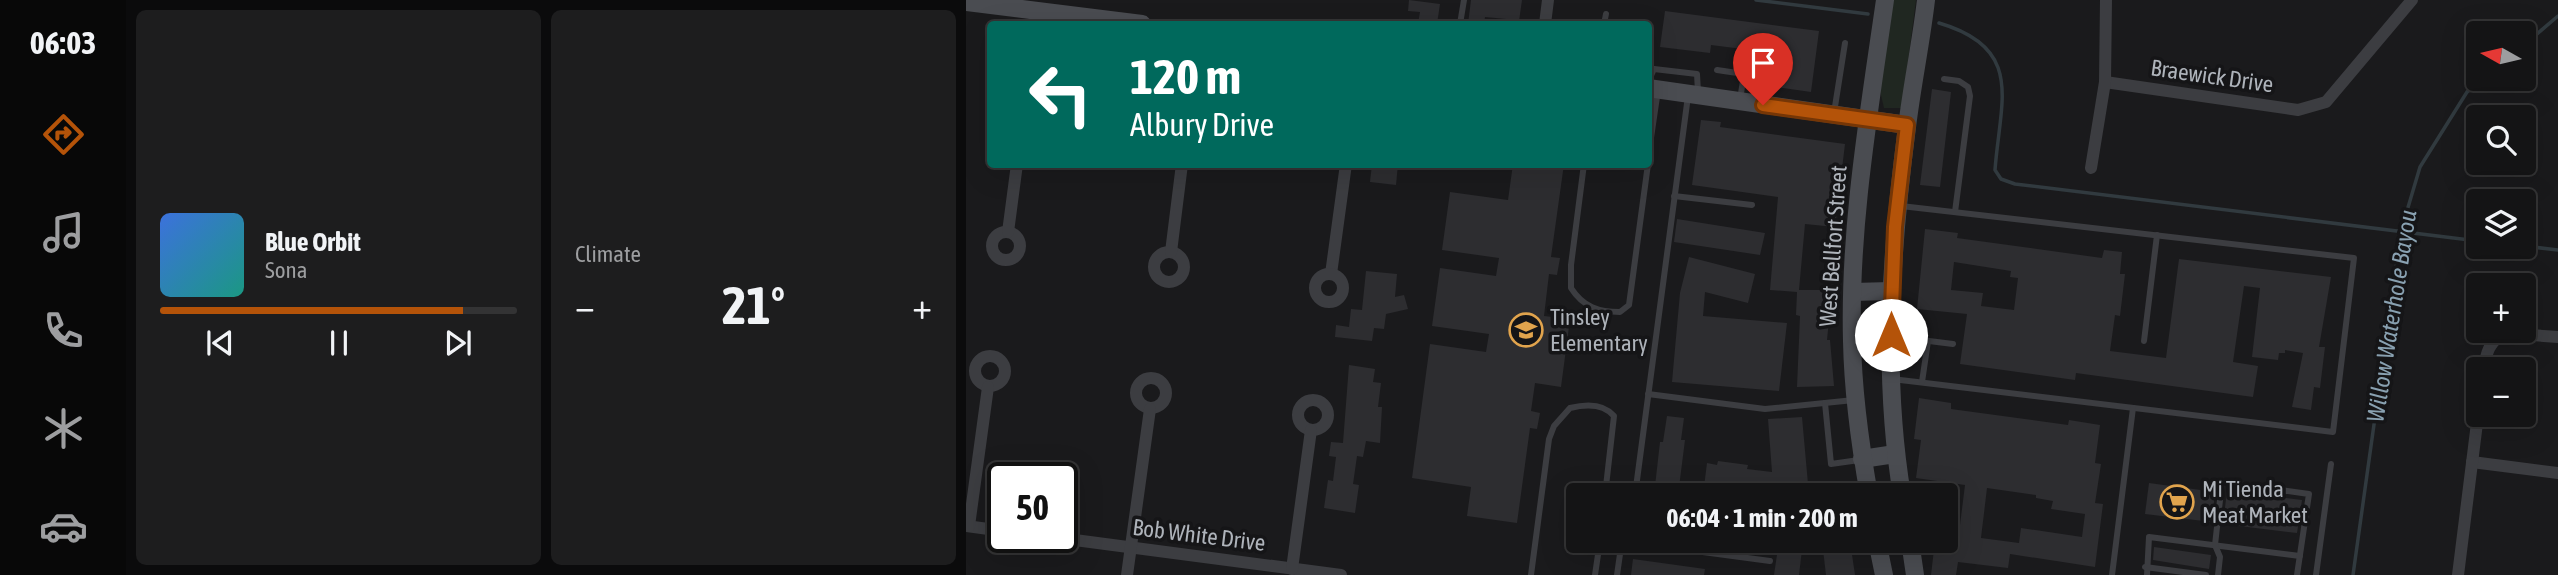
<!DOCTYPE html>
<meta charset="utf-8">
<style>
body{margin:0;font-family:"Asap Condensed",sans-serif;background:#1d1d1e;color:#f1f3f6;height:100vh;display:flex;flex-direction:column;font-size:26px;white-space:nowrap}
*{box-sizing:border-box;margin:0}
p{font-size:23px;color:#9d9ea0}
.icon{flex:none;width:38px;height:38px;fill:none;stroke:currentColor;stroke-width:2;stroke-linecap:round;stroke-linejoin:round}
.map{position:relative;flex:1;overflow:hidden}
.panel{display:flex;flex-direction:column;gap:10px;padding:10px;background:#0b0b0c;width:840px}
.panel>*{flex:none}
.top-card{position:absolute;left:21px;top:21px;width:665px;height:147px;border-radius:7px;box-shadow:0 7px 28px #0002,0 0 0 2px #333334;background:#00695c;color:#fff;overflow:hidden}
.needle{width:46px;rotate:278deg}
.controls{position:absolute;left:1500px;top:21px;display:grid;gap:14px}
.controls a{display:grid;place-items:center;width:70px;height:70px;border-radius:7px;background:#141415;box-shadow:0 7px 28px #0002,0 0 0 2px #333334;font-size:35px}
.speed{position:absolute;left:21px;top:462px;display:flex;gap:14px;font-size:35px;font-weight:700;text-align:center}
.speed>*{display:grid;place-content:center;width:91px;height:91px;border-radius:50%;background:#141415;box-shadow:0 7px 28px #0002,0 0 0 2px #333334;line-height:1}
.speed .limit{border:4px solid #111;border-radius:10px;background:#fff;color:#111}
.pin{position:absolute;display:grid;place-items:center;width:60px;height:60px;color:#fff;margin:-72px -30px;border-radius:50% 50% 50% 0;rotate:-45deg;box-shadow:0 0 7px #0007}
.pin .icon{rotate:45deg}
.me{position:absolute;width:77px;margin:-38px;rotate:0deg;stroke-linejoin:round;filter:drop-shadow(0 0 5px #0008)}
.turn{display:flex;align-items:center;gap:24px;height:147px;padding:0 28px;font-size:32px}
.turn .icon{width:91px;height:91px;stroke-width:2.5}
.turn b{display:block;font-size:49px;line-height:60px}
.big{font-size:52px;font-weight:700;line-height:1.1}
.panel .tile{flex:1;display:flex;flex-direction:column;justify-content:center;gap:10px;min-width:0;padding:0 24px;border-radius:10px;background:#1d1d1e}
.song{display:flex;align-items:center;gap:21px}
.cover{width:84px;height:84px;border-radius:10px;background:linear-gradient(135deg,hsl(220 70% 55%),hsl(170 70% 35%))}
.played{height:7px;border-radius:4px;background:linear-gradient(90deg,#b45309 85%,#333334 85%)}
.keys{display:flex;justify-content:space-around;direction:ltr}
.heat{display:flex;justify-content:space-between;align-items:center;font-size:38px;direction:ltr}
.panel .tiles{flex:1;display:grid;gap:10px;grid-template-columns:repeat(2,1fr)}
.trip{position:absolute;left:600px;top:483px;width:392px;height:70px;border-radius:7px;background:#141415;box-shadow:0 7px 28px #0002,0 0 0 2px #333334;font-weight:700;line-height:70px;text-align:center}
main{display:flex;flex:1;min-height:0}
.tabs{display:flex;flex-direction:column;width:126px;justify-content:space-around;align-items:center;background:#080808;color:#9d9ea0}
.tabs .icon{width:49px;height:49px}
.tabs .current{color:#b45309}
.tabs b{font-size:32px;color:#f1f3f6}
.map>svg:first-child{display:block}
.green{fill:#202721}
.lines{fill:none;stroke-linecap:round;stroke-linejoin:round}
.stream{stroke:#313a3f;stroke-width:3.5}
.building{fill:#2d2d30;fill-rule:evenodd}
.lane{stroke:#3c3d41;stroke-width:6}
.street{stroke:#3c3d41;stroke-width:12}
.secondary{stroke:#4a4c51;stroke-width:18}
.route-casing{stroke:#753606;stroke-width:18}
.route{stroke:#b45309;stroke-width:12}
.labels{text-anchor:middle;stroke-width:7;stroke-linejoin:round;paint-order:stroke}
.street-label{font-size:23px;fill:#aeb3ba;stroke:#151517}
.poi-label{font-size:23px;fill:#aeb3ba;stroke:#151517;text-anchor:start}
.water-label{font-size:24px;font-style:italic;fill:#89a1b1;stroke:#151517}
</style>
<main>
<nav class="tabs">
<b>06:03</b>
<svg class="icon current" aria-label="directions" viewBox="0 0 24 24"><path d="M12 3l9 9-9 9-9-9zM9 14v-3h6M13 9l2 2-2 2"/></svg>
<svg class="icon" aria-label="music" viewBox="0 0 24 24"><path d="M9 18V5l10-2v13"/><circle cx="6" cy="18" r="3"/><circle cx="16" cy="16" r="3"/></svg>
<svg class="icon" aria-label="phone" viewBox="0 0 24 24"><path d="M5 4h4l2 5-3 2q2 4 5 5l2-3 5 2v4C11 20 4 13 5 4z"/></svg>
<svg class="icon" aria-label="climate" viewBox="0 0 24 24"><path d="M12 3v18M4 7l16 10M4 17L20 7"/></svg>
<svg class="icon" aria-label="car" viewBox="0 0 24 24"><path d="M5 17H2v-5l4-1 3-4h7l3 4 3 1v5h-3M9 17h6M6 11h13"/><circle cx="7" cy="17" r="2"/><circle cx="17" cy="17" r="2"/></svg>
</nav>
<section class="panel">
<div class="tiles">
<div class="tile">
<div class="song"><i class="cover"></i><div><b>Blue Orbit</b><p>Sona</p></div></div>
<div class="played"></div>
<div class="keys"><svg class="icon" aria-label="previous" viewBox="0 0 24 24"><path d="M18 5L8 12l10 7zM5 5v14"/></svg><svg class="icon" aria-label="pause" viewBox="0 0 24 24"><path d="M8 5v14M16 5v14"/></svg><svg class="icon" aria-label="next" viewBox="0 0 24 24"><path d="M6 5l10 7-10 7zM19 5v14"/></svg></div>
</div>
<div class="tile"><p>Climate</p>
<div class="heat"><a>−</a><b class="big">21°</b><a>+</a></div>
</div>
</div>
</section>
<div class="map">
<svg width="1592" height="575" viewBox="0 0 1592 575">
<rect width="100%" height="100%" fill="#1a1a1c"/>
<path class="green" d="M926,0H950L936,108H918L914,91Z"/>
<g class="lines">
<g class="stream">
<path d="M790,0L902,14"/>
<path d="M973,23C1059,48 1034,101 1029,170L1035,179L1049,184L1512,241"/>
<path d="M1558,45L1592,16"/>
<path d="M1558,246L1592,250"/>
<path d="M1387,575L1435,231L1454,167L1501,92L1518,79"/>
</g>
</g>
<g class="building">
<path d="M443,0L474,4L471,24H452L454,12L442,11Z"/>
<path d="M505,0H556L553,21L551,24H539L540,19L519,17L518,24H502Z"/>
<path d="M699,11L853,31L845,92L811,87L816,54L745,45L744,53L694,47Z"/>
<path d="M966,89L985,92L974,187L954,185Z"/>
<path d="M735,120L755,122L754,127L879,144L869,227L839,224L833,290H860V300H865L861,340H864L868,386L831,387L834,316L830,315L831,292L804,290L812,197L726,185Z"/>
<path d="M406,164H432L430,185L404,182Z"/>
<path d="M547,164H598L585,257L594,258L591,275L583,274L578,316L604,319L595,387L569,383L565,411L574,413L571,429L564,428L551,523L501,516L505,487L446,478L464,344L520,352L523,334L466,326L474,268L530,276L533,258L476,250L484,192L542,200Z"/>
<path d="M711,219L799,233L794,255L708,242Z"/>
<path d="M959,229L992,233L991,238L1136,258L1138,250L1156,252L1154,274H1159L1154,316L1149,315L1144,351L1200,358L1213,259L1365,277L1353,347H1359L1354,388L1348,387L1345,410L1326,407L1337,353L1319,350V353H1313L1312,360L1286,357L1294,288L1278,286L1267,362L1292,366L1287,397L1110,373L1109,380L994,364L1001,314L951,309ZM988,262L1045,271L1044,277L1052,278L1048,310L1015,306L1017,293L985,290Z"/>
<path d="M723,257L789,274L782,303L739,292L737,316L821,323L813,391L706,382L714,293Z"/>
<path d="M400,271L431,274L429,297L438,295L442,309L420,314L418,329L408,328L406,341L369,337L370,325L383,327L385,309L396,310Z"/>
<path d="M383,365L409,369L407,382L415,383L412,407H416L414,443L400,441L397,457L391,456L387,484L393,485L389,513L358,508L362,480L367,481L370,457L363,456L365,442L377,443Z"/>
<path d="M953,398L985,403V409L1102,425L1103,420L1134,425L1129,463L1135,464L1129,503L1137,504L1129,567L1044,554L1042,568L992,562L990,575H965L969,541H992L999,485L950,478L955,440L948,439ZM1021,488L1070,495V498L1087,501L1085,509L1119,514L1116,537L1055,528L1053,543L1015,538Z"/>
<path d="M701,416L718,418L715,440H719L712,495H688L694,442H697Z"/>
<path d="M836,417L843,495H737L741,463L751,465L752,461L782,465L781,469L806,472L802,419Z"/>
<path d="M1183,483L1249,492L1246,522L1179,514Z"/>
<path d="M1261,491L1336,500L1331,533L1257,524Z"/>
<path d="M813,541H837L833,575H808Z"/>
<path d="M856,541H884L889,575H860Z"/>
<path d="M1188,547L1245,555L1243,569L1187,560Z"/>
<path d="M667,559L739,569L738,575H665Z"/>
</g>
<g class="lines">
<g class="lane">
<path d="M494,24L498,0"/>
<path d="M638,24L640,14"/>
<path d="M751,70L778,74L774,100"/>
<path d="M778,74L802,76"/>
<path d="M978,79L993,81L1002,87L1004,96L989,212"/>
<path d="M682,82L688,69L731,74L732,92"/>
<path d="M868,113L879,43"/>
<path d="M682,158L692,90"/>
<path d="M618,164L605,265V288C617,307 633,312 654,312L663,305L682,164"/>
<path d="M708,196L786,205"/>
<path d="M947,339L987,344"/>
<path d="M1178,341L1191,235"/>
<path d="M926,379L1367,432L1388,258L935,206"/>
<path d="M956,382L962,341"/>
<path d="M682,394L799,409L888,400"/>
<path d="M859,403L865,464L893,460"/>
<path d="M669,495L722,96"/>
<path d="M662,542L804,561"/>
<path d="M1179,567L1240,575"/>
<path d="M565,575L583,439L588,426L604,408C620,404 637,403 648,416L639,495"/>
<path d="M629,575L634,541"/>
<path d="M651,575L654,554L662,541"/>
<path d="M1146,575L1167,408"/>
<path d="M1181,575L1183,537L1334,556"/>
<path d="M1252,575L1254,557L1249,545L1256,482L1343,494L1331,575"/>
<path d="M1350,575L1365,464"/>
</g>
<g class="street">
<path d="M68,24L70,10"/>
<path d="M579,24L582,0"/>
<path d="M1139,82L1332,110L1360,102L1446,0"/>
<path d="M1125,168L1139,82L1140,0"/>
<circle cx="40" cy="246" r="14"/>
<path d="M42,232L51,164"/>
<circle cx="203" cy="267" r="15"/>
<path d="M205,252L216,164"/>
<path d="M365,274L380,164"/>
<circle cx="363" cy="288" r="14"/>
<circle cx="24" cy="371" r="15"/>
<path d="M1518,369C1520,353 1523,342 1538,333L1592,337"/>
<circle cx="185" cy="393" r="15"/>
<circle cx="347" cy="415" r="15"/>
<path d="M1506,462L1592,473"/>
<path d="M0,526L37,531"/>
<path d="M3,526L22,387"/>
<path d="M86,537L375,575"/>
<path d="M326,569L345,430"/>
<path d="M161,575L184,409"/>
<path d="M1492,575L1512,415"/>
</g>
<g class="secondary">
<path d="M0,2L176,24"/>
<path d="M682,88L941,125"/>
<path d="M887,292L925,291"/>
<path d="M896,459L929,454"/>
<path d="M903,495C894,444 887,393 886,341C883,228 903,112 919,0"/>
<path d="M936,495C916,373 925,249 941,127C946,85 955,43 960,0"/>
<path d="M911,541L918,575"/>
<path d="M944,541L949,575"/>
</g>
</g>
<g class="lines">
<defs>
<path id="route" d="M797,105L941,125L929,227L925,335"/>
</defs>
<use href="#route" class="route-casing"/>
<use href="#route" class="route"/>
</g>
<defs>
<symbol id="school-ring" viewBox="-11 -11 22 22"><circle r="9.5" fill="#151517" stroke="#e1a44d" stroke-width="1.5"/><path d="M0-5L7-2L0 1L-7-2ZM-4 1L0 2.5L4 1V4Q0 6-4 4Z" fill="#e1a44d"/></symbol>
<symbol id="supermarket-ring" viewBox="-11 -11 22 22"><circle r="9.5" fill="#151517" stroke="#e1a44d" stroke-width="1.5"/><path d="M-6-5.5h2.5l.6 2H6L4.5 2H-2.5L-4.4-4H-6ZM-1.5 3.2a1.3 1.3 0 1 0 .1 0ZM3 3.2a1.3 1.3 0 1 0 .1 0Z" fill="#e1a44d"/></symbol>
</defs>
<g fill-rule="evenodd">
<use href="#school-ring" x="541" y="311" width="38" height="38"/>
<use href="#supermarket-ring" x="1192" y="483" width="38" height="38"/>
</g>
<g class="labels">
<g class="street-label">
<text transform="translate(1246 76) rotate(8)" y="8">Braewick Drive</text>
<text transform="translate(867 246) rotate(-86)" y="8">West Bellfort Street</text>
<text transform="translate(233 535) rotate(7)" y="8">Bob White Drive</text>
</g>
<g class="poi-label">
<text x="584" y="325">Tinsley<tspan x="584" dy="26">Elementary</tspan></text>
<text x="1236" y="497">Mi Tienda<tspan x="1236" dy="26">Meat Market</tspan></text>
</g>
<g class="water-label">
<text transform="translate(1426 316) rotate(-81)" y="8">Willow Waterhole Bayou</text>
</g>
</g>
</svg>
<div class="controls">
<a><svg class="needle" viewBox="-14 -14 28 28"><path d="M0-13l5 13h-10z" fill="#e53935"/><path d="M0 13l5-13h-10z" fill="#9d9ea0"/></svg></a>
<a><svg class="icon" aria-label="search" viewBox="0 0 24 24"><circle cx="10" cy="10" r="6"/><path d="M15 15l6 6"/></svg></a>
<a><svg class="icon" aria-label="layers" viewBox="0 0 24 24"><path d="M12 4l9 5-9 5-9-5zM3 14l9 5 9-5"/></svg></a>
<a>+</a>
<a>−</a>
</div>
<div class="speed"><div class="limit">50</div></div>
<div class="pin" style="left:797px;top:105px;background:#d93025"><svg class="icon" aria-label="arrive" viewBox="0 0 24 24"><path d="M6 21V4h12l-3 4 3 4H6"/></svg></div>
<svg class="me" style="left:925px;top:335px" viewBox="-20 -20 40 40"><circle r="19" fill="#fff"/><path d="M0-13L10 11 0 6-10 11z" fill="#b45309"/></svg>
<div class="trip">06:04 · 1 min · 200 m</div>
<div class="top-card">
<div class="turn"><svg class="icon" aria-label="left" viewBox="0 0 24 24"><path d="M17 20v-9H6M10 6l-5 5 5 5"/></svg><div><b>120 m</b>Albury Drive</div></div>
</div>
</div>
</main>
